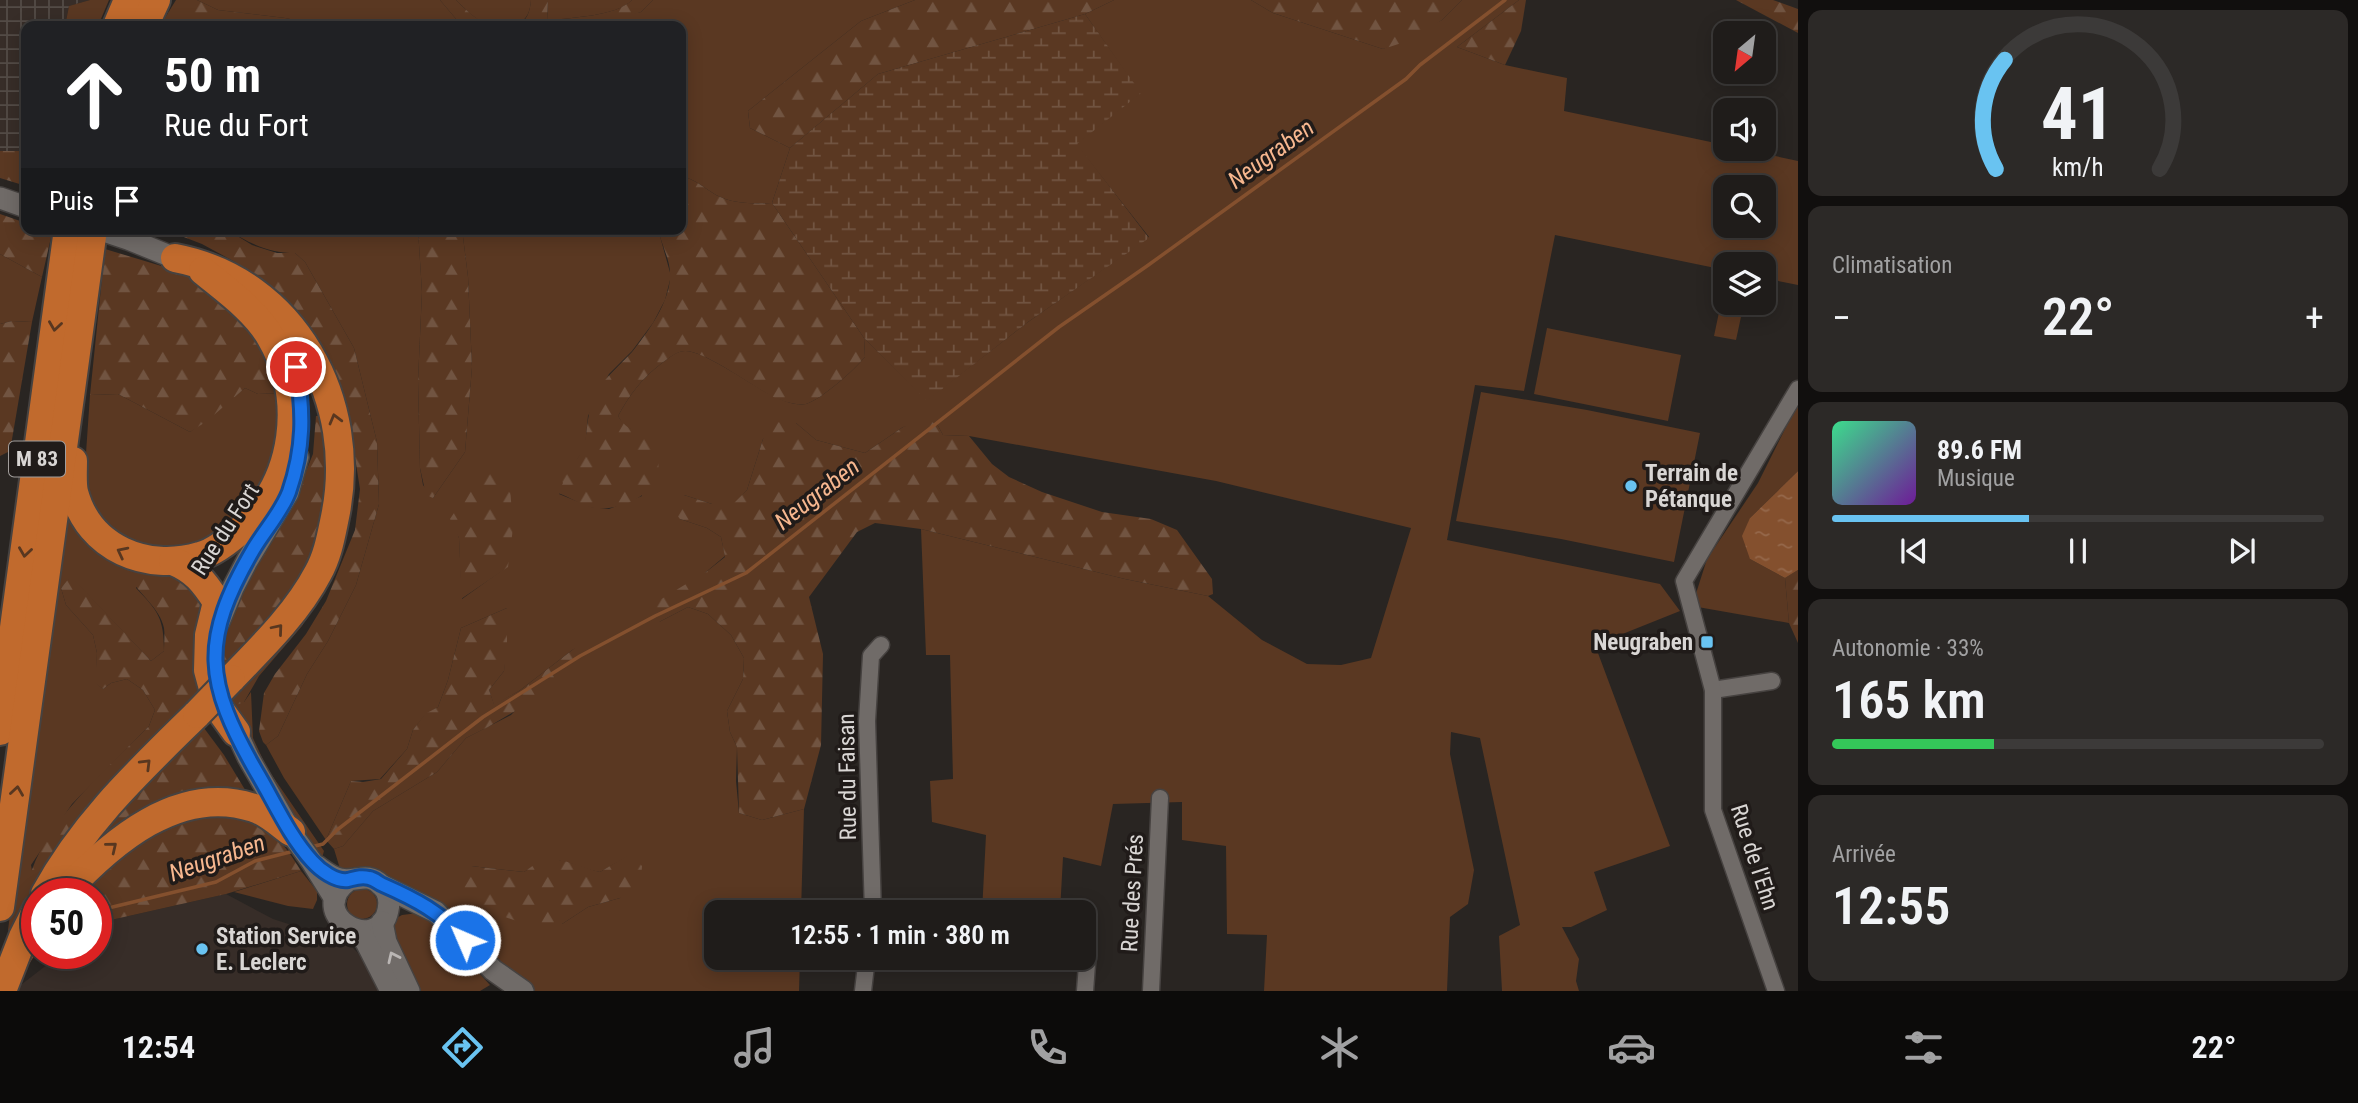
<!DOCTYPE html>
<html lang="fr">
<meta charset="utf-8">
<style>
body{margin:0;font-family:"Roboto Condensed",sans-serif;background:#2c2927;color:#f1f3f6;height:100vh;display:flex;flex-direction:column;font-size:26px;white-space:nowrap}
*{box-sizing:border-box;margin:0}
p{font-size:23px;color:#a1a1a2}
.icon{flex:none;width:38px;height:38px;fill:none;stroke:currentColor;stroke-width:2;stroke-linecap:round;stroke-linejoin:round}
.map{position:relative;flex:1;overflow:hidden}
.side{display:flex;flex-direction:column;gap:10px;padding:10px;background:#110f0e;width:560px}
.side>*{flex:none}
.hud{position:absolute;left:21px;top:21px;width:665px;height:214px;border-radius:14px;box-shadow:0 4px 18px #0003,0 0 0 2px #3c3a39;background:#202124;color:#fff;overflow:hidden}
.needle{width:46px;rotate:209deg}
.fabs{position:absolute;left:1713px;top:21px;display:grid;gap:14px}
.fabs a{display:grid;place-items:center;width:63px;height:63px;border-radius:14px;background:#1f1c1a;box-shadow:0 4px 18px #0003,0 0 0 2px #3c3a39;font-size:35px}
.speed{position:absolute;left:21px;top:878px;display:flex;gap:14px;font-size:35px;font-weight:700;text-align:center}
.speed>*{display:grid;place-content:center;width:91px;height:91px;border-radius:50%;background:#1f1c1a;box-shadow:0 4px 18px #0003,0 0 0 2px #3c3a39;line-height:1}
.speed .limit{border:10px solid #d22;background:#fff;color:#111}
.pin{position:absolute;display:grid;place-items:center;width:60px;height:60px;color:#fff;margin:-30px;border:4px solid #fff;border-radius:50%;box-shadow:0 2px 7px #0007}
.me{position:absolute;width:77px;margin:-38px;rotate:315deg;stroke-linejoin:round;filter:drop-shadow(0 0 5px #0008)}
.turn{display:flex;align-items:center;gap:24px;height:147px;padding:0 28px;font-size:32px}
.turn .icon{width:91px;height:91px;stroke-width:2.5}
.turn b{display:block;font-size:49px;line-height:60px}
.then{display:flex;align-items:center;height:66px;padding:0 28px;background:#0003;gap:14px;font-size:26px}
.big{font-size:52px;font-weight:600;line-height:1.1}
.side .tile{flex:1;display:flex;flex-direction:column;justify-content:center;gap:10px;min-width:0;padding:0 24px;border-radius:14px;background:#2c2927}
.side .dial{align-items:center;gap:0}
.dial svg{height:182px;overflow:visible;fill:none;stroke:#3c3a39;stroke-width:7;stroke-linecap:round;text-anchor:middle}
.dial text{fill:#f1f3f6;stroke:none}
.song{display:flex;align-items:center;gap:21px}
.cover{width:84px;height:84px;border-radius:10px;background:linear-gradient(135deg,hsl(150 70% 55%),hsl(280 70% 35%))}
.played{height:7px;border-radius:4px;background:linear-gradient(90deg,#69c3f1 40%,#3c3a39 40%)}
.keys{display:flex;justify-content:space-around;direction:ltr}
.heat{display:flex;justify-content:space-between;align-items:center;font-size:38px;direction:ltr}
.charge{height:10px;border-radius:5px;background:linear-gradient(90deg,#34c759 33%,#3c3a39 0)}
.trip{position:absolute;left:704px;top:900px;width:392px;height:70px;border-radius:14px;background:#1f1c1a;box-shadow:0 4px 18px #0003,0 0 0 2px #3c3a39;font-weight:600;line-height:70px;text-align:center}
.menu{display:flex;height:112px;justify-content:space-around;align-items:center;background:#0c0b0a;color:#a1a1a2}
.menu .icon{width:49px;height:49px}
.menu .selected{color:#69c3f1}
.menu b{font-size:32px;color:#f1f3f6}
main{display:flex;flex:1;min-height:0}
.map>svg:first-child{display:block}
.built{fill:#372d28}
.industrial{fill:url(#industrial-grid)}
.green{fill:#5a3822;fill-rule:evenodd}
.forest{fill:url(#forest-firs)}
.wetland{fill:url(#wetland-marsh)}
.water{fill:url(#water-ripples)}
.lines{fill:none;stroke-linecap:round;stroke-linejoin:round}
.stream{stroke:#84502e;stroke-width:3.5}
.street-casing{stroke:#464240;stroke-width:19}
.secondary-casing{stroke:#464240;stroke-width:24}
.highway-casing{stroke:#464240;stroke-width:32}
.street{stroke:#706b68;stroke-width:16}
.secondary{stroke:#706b68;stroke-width:21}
.highway{stroke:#c16a2d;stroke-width:28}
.highway-bridge-casing{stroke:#464240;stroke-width:32;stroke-linecap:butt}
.highway-bridge{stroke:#c16a2d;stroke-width:28}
.oneway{stroke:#583720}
.oneway2{stroke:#bab6b4}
.route-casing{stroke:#114b97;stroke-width:18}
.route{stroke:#1a73e8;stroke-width:12}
.poi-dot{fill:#69c3f1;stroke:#201b19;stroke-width:2.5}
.labels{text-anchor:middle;stroke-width:7;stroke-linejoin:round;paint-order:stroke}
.shield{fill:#201b19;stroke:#a29e9c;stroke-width:2}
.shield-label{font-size:21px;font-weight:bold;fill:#d9d6d4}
.poi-label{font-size:23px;font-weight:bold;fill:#d9d6d4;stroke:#201b19;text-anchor:start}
.street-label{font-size:23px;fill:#d9d6d4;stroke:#201b19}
.water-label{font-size:24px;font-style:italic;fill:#f7b78f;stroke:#201b19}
</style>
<main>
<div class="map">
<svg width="1798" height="991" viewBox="0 0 1798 991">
<defs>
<pattern id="industrial-grid" width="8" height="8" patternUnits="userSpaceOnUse" patternTransform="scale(1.75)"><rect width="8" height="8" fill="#372d28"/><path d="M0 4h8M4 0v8" fill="none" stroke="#534b46"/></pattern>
<pattern id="forest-firs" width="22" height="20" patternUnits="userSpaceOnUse" patternTransform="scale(1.75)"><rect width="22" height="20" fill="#5a3822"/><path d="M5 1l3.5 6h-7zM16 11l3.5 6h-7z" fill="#715441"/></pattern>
<pattern id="wetland-marsh" width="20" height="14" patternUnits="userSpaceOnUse" patternTransform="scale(1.75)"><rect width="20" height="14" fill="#5a3822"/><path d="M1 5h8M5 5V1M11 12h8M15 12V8" fill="none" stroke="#715441"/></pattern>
<pattern id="water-ripples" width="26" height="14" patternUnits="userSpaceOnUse" patternTransform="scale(1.75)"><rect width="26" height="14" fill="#84502e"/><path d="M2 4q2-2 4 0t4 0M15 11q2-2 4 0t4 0" fill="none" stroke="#95684b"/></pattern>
</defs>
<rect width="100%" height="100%" fill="#292522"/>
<path class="built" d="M226,894L273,919L310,931L335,930L364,959L381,991H13L61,954H96V927L102,922Z"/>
<path class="industrial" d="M0,0H90L69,6L65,26H26V151H0Z"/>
<g class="green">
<path d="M90,0H109L98,26H65L69,6Z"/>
<path d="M197,0H440L462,26H325L285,18L218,10Z"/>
<path d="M456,0H531C530,18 522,26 503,26C498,26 492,27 487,25C475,19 465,9 456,0Z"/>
<path d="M548,0H632C616,17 570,17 547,21Z"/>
<path d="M653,0H915L861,21L748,111L750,128L790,148L772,203C754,204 733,204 716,195C704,188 695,179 681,176V26H569L641,12Z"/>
<path d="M1114,0H1251L1273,13L1383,49L1442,20L1462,0H1519L1457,47L1505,65L1567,78L1564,111L1725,145L1726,149H1743L1798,161V285L1764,278V264H1726L1725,270L1555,235L1524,391L1475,385L1447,540L1660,584L1680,611L1595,645L1670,846L1594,872L1607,910L1571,927H1562L1579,959L1576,981L1579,991H1502L1499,936L1520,925L1480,738L1451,732L1450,754L1474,870L1468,904L1450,917L1447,991H1264L1267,935L1227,934L1226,846L1182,840V802L1113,804L1101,866L1063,857L1060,912H982L986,835L932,822L930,781L953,779L950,655H926L921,529L1125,579L1208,596L1262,640L1307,664L1341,665L1371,658L1411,528L1216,481L969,436L943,435L937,424L903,427L865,453L816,440L796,423L763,439L747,490L734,504H712L684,495L680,519L707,528L721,537L725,556L706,572L659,622L688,607L708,614L731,635L744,658L743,679L727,711L730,732L737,747L736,781L739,813L762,820L804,809L801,912H716V957H800L799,991H533L364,868L354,867L341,872L334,849L343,846L373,811L437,772L466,738L511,715L575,648L519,691L494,705L489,690L504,671L507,608L461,628L448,680L438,707L425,715L413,730L407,749L380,779L351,781L326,840L284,778L266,745L278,736L307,674L328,641L356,585L379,504L377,442L354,348L305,262L295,253C268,253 249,243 226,229H418L422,292L418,381L420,468L423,485L433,498L465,452L472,367L468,277L462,229H658L671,276L665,300L653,323L632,351L609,374L588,416L585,448L572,467L559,494L591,507L609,509L642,496L633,430L624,426L618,416C630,394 642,378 662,363C669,358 676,351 685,351C704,350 755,388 775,397C783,401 797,406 806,404C822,399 854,370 865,357L864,338L927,400L1028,322L1149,237L1076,144L1140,93L1085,14ZM1726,187H1764V226H1726ZM456,528L508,566L462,599L459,538ZM630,855L620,898L588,907L562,924L471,866L524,872C557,850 564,864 600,872Z"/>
<path d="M0,254L42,277L32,322L12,321L0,324Z"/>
<path d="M1722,298L1725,299L1726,303H1744L1736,340L1714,336Z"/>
<path d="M1547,328L1681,355L1668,421L1534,394Z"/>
<path d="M245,388L258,394L281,393C280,410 280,455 274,467C255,505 201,561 155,553C141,551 108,527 94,519L84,482L90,395L118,394L190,432Z"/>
<path d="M1481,392L1587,410L1700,433L1674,562L1561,539L1456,521Z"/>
<path d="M1798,403V471L1750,518V559L1785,578L1789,623L1692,606L1707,559L1758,483Z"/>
<path d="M66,494L137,570L136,588C158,611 164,618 164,651L151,661L71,577L61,588L66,605L93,635L97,653L96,683L103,689L111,683L127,679L143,690L155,710L149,726L72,804L31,865L36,893L14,937L8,930Z"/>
<path d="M251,692L253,738L267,768L324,851L322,858L255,757L231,702H244Z"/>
<path d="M301,871L317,891V900L313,909L288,906L234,892Z"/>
<circle cx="362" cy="904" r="15"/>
<path d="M418,913L429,919L490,985L480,991H412L393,943V920L402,915Z"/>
<path d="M980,957H1056V970L979,965Z"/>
</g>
<g class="forest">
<path d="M176,0H197L218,10L285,18L325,26H160Z"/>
<path d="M440,0H456C467,11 479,23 494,26H462Z"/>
<path d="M531,0H548L547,21C571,17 615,17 632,0H653L641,12L621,18L569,26H515C527,22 530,12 531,0Z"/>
<path d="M915,0H1114L1085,14L878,74L790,148L750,128L748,111L861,21Z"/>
<path d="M1251,0H1462L1442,20L1411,40L1383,49L1273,13Z"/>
<path d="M1519,0H1526L1521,31L1505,65L1457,47Z"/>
<path d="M1736,0H1773L1798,9V33Z"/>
<path d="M0,151H26V186L0,178Z"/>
<path d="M681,176C695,179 704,188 716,195C733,204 754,204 772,203L864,338L865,357C854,370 822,399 806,404C797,406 783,401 775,398C755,388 704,350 685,351C677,351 669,358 662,363C642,378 630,394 618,416C629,433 635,430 653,429C656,443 662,464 656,478C647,500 615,511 594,508C582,506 570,497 558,493L563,483L558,475C599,451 578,426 597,392C606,376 620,365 632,352C648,332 670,302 670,276C671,261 661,244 658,229H681Z"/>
<path d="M0,214L26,223V229H43L52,233L42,277L0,254Z"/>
<path d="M163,229H226L252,245L277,253H295L305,262L354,348L377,442L379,504L356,585L328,641L307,674L278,736L266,745L263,742L259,731L264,693L275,674L306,634L326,601L355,530L360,489L353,445L339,393L269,289L235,262L202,244Z"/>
<path d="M418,229H462L468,277L472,367L465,452L433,498L426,495L420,468L418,381L422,292Z"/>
<path d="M105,249L178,271L219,294L269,352L281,393L258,394L245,388L207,421L190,432L118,394L90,395Z"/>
<path d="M12,321L32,322L10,451L0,456V324Z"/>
<path d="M316,416H328L329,514L303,587L224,675L221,648L226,615L297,493L313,454Z"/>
<path d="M927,420L937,424L943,435L969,436L992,464L1009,477L1042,492L1102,512L1151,519L1177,530L1212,579L1213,594L1208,596L1125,579L921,529L875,523L857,532L809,597L823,654L821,745L804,809L762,820L739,813L737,747L730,732L727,711L743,679L744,658L731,635L708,614L688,607L659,622L648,607L706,572L725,557L721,537L707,528L680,519L669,505L673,497L684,495L712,504L734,503L747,490L763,439L776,422L796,423L816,440L865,453L903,427Z"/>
<path d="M482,471L509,473L513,528L508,567L461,599L459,538L450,519Z"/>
<path d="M137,570L181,574L203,605L195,644L199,694L36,893L28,885C39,826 108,768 149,726L155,710L143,690L127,679L111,683L103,689L95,683L97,653L93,635L66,605L61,588L71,576L151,661L164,651C164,644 165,635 164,628C160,608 139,594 129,577Z"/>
<path d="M1798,570V643L1789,623L1785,578Z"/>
<path d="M322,593L302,626L259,676L244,702L236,705L231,702L229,693Z"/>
<path d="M507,608V648L504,671L489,690L494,704L519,691L575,648L584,662L534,700L488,727L466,738L437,772L373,811L343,846L334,849L326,840L351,781L363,782L381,779L407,749L413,730L425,714L438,707L448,680L461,628Z"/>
<path d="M201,724L224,755L247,793L95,850L79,849Z"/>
<path d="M207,813C257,823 273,824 301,871L226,894L102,922L96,927V894H70L154,829Z"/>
<path d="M630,854L642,866L641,880L620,898L588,907L562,924L546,931L467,904L456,892L457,878L471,866L524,872C530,868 537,862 544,860C560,856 583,868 600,872Z"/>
</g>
<path class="wetland" d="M1085,14L1141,93L1077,144L1149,238L1028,322L927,401L864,338L772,203L790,148L878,74Z"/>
<path class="water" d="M1798,471V570L1785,578L1750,559L1742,536L1750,518Z"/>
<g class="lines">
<g class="stream">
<path d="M311,847L323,844L337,830L483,717L580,656L655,616L746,573L1059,327L1147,266L1406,79L1420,65L1505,0"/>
<path d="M96,911L216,882L255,861L294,851"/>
<path d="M27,964L37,948"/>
</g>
<defs>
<g id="street">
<path d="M1713,690L1772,681"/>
<path d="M873,912L867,721L871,656L881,645"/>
<path d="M863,991L867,957"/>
<path d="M1085,991L1088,951"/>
<path d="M1151,991L1160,798"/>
<path d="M1776,991L1713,810V690L1684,581L1798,389"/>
</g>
<g id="secondary">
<path d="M0,198L26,207"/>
<path d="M98,229L128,239L187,263"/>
<path d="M219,622L233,588L247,561L288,493L298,457"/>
<path d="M230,718L248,757L287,825"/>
<path d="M282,820L312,862L335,899"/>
<path d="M317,866C324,871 331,877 340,879C355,883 367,871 381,885C388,891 390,901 388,910C379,957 302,914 349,880"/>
<path d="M381,885L436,912L493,970L523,991"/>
<path d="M382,922L386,942L409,991"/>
<path d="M358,931L366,942L391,991"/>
</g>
<g id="highway">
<path d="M117,26L128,0"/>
<path d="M144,26L156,0"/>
<path d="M175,258C295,281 359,402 335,517C331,536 328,555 318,573C297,613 262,647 231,679"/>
<path d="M73,461C73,471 72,483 74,492C89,549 147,572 200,556C215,552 232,538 244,527C296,479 306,399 271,338C256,311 226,290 203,271"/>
<path d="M173,561C195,570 204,582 217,602L209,635L208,670L218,707L236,732"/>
<path d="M0,731L68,229"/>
<path d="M45,894C84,822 139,771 197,714"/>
<path d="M63,894C111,842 179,783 254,808C267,812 280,824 291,832"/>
<path d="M0,907L93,229"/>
<path d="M2,991L23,937L37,909"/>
</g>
</defs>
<use href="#street" class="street-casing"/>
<use href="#secondary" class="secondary-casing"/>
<use href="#highway" class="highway-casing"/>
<use href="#street" class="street"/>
<use href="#secondary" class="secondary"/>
<use href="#highway" class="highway"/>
<defs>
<path id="highway-bridge" d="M197,714L231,679"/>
</defs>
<use href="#highway-bridge" class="highway-bridge-casing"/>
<use href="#highway-bridge" class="highway-bridge"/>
</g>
<defs><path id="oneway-chevron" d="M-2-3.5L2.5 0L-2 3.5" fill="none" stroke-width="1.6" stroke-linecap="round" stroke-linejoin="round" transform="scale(1.75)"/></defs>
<g class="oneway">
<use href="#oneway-chevron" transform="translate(55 326) rotate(98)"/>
<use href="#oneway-chevron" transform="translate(335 419) rotate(-105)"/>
<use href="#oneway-chevron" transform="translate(25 552) rotate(98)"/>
<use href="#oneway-chevron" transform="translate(122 552) rotate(-153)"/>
<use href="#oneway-chevron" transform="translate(278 629) rotate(-50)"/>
<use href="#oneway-chevron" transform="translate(146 764) rotate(-45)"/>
<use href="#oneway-chevron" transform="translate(17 791) rotate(-82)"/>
<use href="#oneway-chevron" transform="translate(112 847) rotate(-39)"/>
</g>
<use class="oneway2" href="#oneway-chevron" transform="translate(393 957) rotate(-115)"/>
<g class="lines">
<defs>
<path id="route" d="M296,367C304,412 304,448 289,492C281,513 264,531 253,550C200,641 205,682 256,771C274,801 289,836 312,861C320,870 336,882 348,880C356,878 361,876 369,878C375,879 378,883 383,885C415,899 442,913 465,940"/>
</defs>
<use href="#route" class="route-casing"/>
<use href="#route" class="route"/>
</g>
<g class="poi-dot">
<circle cx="1631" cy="486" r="7"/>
<rect x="1700" y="635" width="14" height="14" rx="3.5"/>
<circle cx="202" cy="949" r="7"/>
</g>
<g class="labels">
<rect class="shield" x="9" y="441.5" width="56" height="35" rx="5"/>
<g class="shield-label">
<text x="37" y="466">M 83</text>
</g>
<g class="poi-label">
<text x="1645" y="481">Terrain de<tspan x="1645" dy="26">Pétanque</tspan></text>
<text x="1693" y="650" text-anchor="end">Neugraben</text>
<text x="216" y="944">Station Service<tspan x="216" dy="26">E. Leclerc</tspan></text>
</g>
<g class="street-label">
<text transform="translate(225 529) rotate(-57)" y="8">Rue du Fort</text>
<text transform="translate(847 777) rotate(-91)" y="8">Rue du Faisan</text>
<text transform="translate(1755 857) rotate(72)" y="8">Rue de l'Ehn</text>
<text transform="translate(1132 893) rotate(-87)" y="8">Rue des Prés</text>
</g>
<g class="water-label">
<text transform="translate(1271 154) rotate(-36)" y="8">Neugraben</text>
<text transform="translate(817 494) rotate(-38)" y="8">Neugraben</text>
<text transform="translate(217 858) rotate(-19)" y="8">Neugraben</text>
</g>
</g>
</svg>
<div class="fabs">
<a><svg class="needle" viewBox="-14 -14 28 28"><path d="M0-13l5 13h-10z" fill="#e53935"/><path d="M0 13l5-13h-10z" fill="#a1a1a2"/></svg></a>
<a><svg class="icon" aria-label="sound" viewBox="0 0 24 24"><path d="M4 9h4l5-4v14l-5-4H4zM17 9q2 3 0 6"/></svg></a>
<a><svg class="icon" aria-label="search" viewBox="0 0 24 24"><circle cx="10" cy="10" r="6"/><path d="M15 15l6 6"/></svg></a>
<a><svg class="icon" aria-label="layers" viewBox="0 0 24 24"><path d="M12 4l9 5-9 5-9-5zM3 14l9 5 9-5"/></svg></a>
</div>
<div class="speed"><div class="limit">50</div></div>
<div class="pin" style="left:296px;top:367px;background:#d93025"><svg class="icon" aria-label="arrive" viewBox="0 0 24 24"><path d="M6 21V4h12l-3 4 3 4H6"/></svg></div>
<svg class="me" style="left:465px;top:940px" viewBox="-20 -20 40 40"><circle r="17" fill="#1a73e8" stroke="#fff" stroke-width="3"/><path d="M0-11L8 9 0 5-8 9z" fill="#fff"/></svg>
<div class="trip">12:55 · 1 min · 380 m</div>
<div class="hud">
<div class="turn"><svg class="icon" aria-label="ahead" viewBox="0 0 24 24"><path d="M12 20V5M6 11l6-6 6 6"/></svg><div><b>50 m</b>Rue du Fort</div></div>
<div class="then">Puis<svg class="icon" aria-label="arrive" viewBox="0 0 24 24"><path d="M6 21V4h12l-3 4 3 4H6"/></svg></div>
</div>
</div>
<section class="side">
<div class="tile dial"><svg viewBox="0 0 100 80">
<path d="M14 69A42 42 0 1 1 86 69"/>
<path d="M14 69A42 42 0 0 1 18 21" stroke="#69c3f1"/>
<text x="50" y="56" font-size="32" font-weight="700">41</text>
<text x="50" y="72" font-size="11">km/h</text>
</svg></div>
<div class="tile"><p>Climatisation</p>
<div class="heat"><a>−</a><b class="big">22°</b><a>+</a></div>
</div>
<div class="tile">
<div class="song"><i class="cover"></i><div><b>89.6 FM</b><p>Musique</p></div></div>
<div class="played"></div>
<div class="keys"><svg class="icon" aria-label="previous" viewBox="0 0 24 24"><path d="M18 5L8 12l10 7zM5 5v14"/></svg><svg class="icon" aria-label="pause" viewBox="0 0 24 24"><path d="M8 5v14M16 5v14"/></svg><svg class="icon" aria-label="next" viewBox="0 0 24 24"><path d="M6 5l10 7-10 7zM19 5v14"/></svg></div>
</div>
<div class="tile"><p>Autonomie · 33%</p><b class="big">165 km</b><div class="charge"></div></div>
<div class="tile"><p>Arrivée</p><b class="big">12:55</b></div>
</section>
</main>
<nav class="menu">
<b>12:54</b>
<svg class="icon selected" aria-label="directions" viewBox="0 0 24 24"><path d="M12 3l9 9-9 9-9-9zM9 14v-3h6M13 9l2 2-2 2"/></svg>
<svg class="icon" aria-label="music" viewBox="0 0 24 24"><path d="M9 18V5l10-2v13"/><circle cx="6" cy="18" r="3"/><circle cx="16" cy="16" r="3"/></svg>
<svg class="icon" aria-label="phone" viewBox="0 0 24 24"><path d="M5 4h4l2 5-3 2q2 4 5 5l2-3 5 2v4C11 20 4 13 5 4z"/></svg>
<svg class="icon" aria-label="climate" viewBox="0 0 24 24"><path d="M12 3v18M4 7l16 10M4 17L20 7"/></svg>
<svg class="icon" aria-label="car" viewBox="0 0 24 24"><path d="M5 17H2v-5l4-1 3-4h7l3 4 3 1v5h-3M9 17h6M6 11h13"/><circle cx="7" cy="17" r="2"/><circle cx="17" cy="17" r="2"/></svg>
<svg class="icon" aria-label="filters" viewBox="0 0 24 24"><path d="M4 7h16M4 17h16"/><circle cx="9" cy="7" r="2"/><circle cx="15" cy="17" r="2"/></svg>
<b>22°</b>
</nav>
